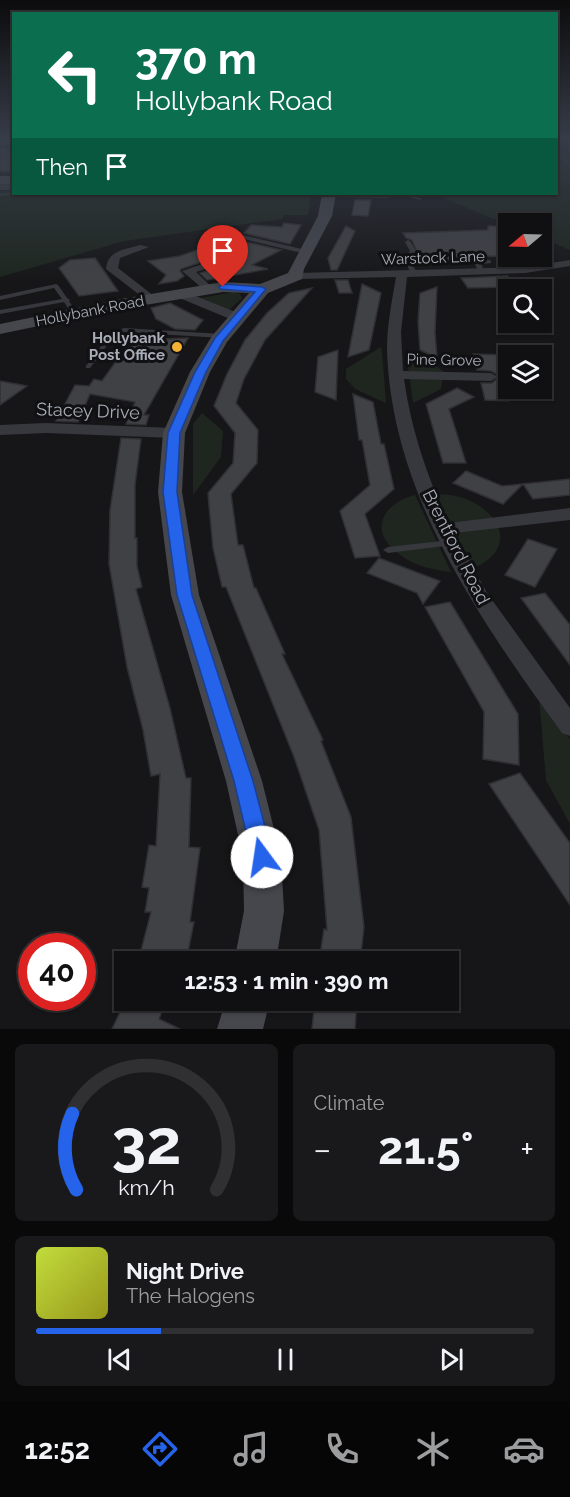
<!DOCTYPE html>
<meta charset="utf-8">
<style>
body{margin:0;font-family:Raleway,sans-serif;background:#19191b;color:#f1f3f6;height:100vh;display:flex;flex-direction:column;font-size:22px;white-space:nowrap}
*{box-sizing:border-box;margin:0}
p{font-size:20px;color:#9c9d9f}
.icon{flex:none;width:33px;height:33px;fill:none;stroke:currentColor;stroke-width:2;stroke-linecap:round;stroke-linejoin:round}
.map{position:relative;height:1029px;overflow:hidden}
.drawer{display:flex;flex-direction:column;gap:15px;padding:15px;background:#09090a;flex:1}
.drawer>*{flex:none}
.banner{position:absolute;left:12px;top:12px;width:546px;height:183px;border-radius:0px;box-shadow:0 2px 4px #0004,0 0 0 2px #303032;background:#0b6e4f;color:#fff;overflow:hidden}
.needle{width:39px;rotate:251deg}
.buttons{position:absolute;left:498px;top:213px;display:grid;gap:12px}
.buttons a{display:grid;place-items:center;width:54px;height:54px;border-radius:0px;background:#101012;box-shadow:0 2px 4px #0004,0 0 0 2px #303032;font-size:30px}
.speed{position:absolute;left:18px;top:933px;display:flex;gap:12px;font-size:30px;font-weight:700;text-align:center}
.speed>*{display:grid;place-content:center;width:78px;height:78px;border-radius:50%;background:#101012;box-shadow:0 2px 4px #0004,0 0 0 2px #303032;line-height:1}
.speed .limit{border:9px solid #d22;background:#fff;color:#111}
.pin{position:absolute;display:grid;place-items:center;width:51px;height:51px;color:#fff;margin:-62px -26px;border-radius:50% 50% 50% 0;rotate:-45deg;box-shadow:0 0 6px #0007}
.pin .icon{rotate:45deg}
.me{position:absolute;width:66px;margin:-33px;rotate:346deg;stroke-linejoin:round;filter:drop-shadow(0 0 4px #0008)}
.turn{display:flex;align-items:center;gap:21px;height:126px;padding:0 24px;font-size:27px}
.turn .icon{width:78px;height:78px;stroke-width:2.5}
.turn b{display:block;font-size:42px;line-height:51px}
.then{display:flex;align-items:center;height:57px;padding:0 24px;background:#0003;gap:12px;font-size:22px}
.big{font-size:45px;font-weight:700;line-height:1.1}
.drawer .card{flex:1;display:flex;flex-direction:column;justify-content:center;gap:9px;min-width:0;padding:0 21px;border-radius:9px;background:#19191b}
.drawer .dial{align-items:center;gap:0}
.dial svg{height:156px;overflow:visible;fill:none;stroke:#303032;stroke-width:7;stroke-linecap:round;text-anchor:middle}
.dial text{fill:#f1f3f6;stroke:none}
.song{display:flex;align-items:center;gap:18px}
.cover{width:72px;height:72px;border-radius:9px;background:linear-gradient(135deg,hsl(70 70% 55%),hsl(60 70% 35%))}
.played{height:6px;border-radius:3px;background:linear-gradient(90deg,#2563eb 25%,#303032 25%)}
.keys{display:flex;justify-content:space-around;direction:ltr}
.heat{display:flex;justify-content:space-between;align-items:center;font-size:33px;direction:ltr}
.drawer .tiles{flex:1;display:grid;gap:15px;grid-template-columns:1fr 1fr}
.card:last-child{grid-column:span 2}
.trip{position:absolute;left:114px;top:951px;width:345px;height:60px;border-radius:0px;background:#101012;box-shadow:0 2px 4px #0004,0 0 0 2px #303032;font-weight:700;line-height:60px;text-align:center}
.tabs{display:flex;height:96px;justify-content:space-around;align-items:center;background:#060607;color:#9c9d9f}
.tabs .icon{width:42px;height:42px}
.tabs .selected{color:#2563eb}
.tabs b{font-size:27px;color:#f1f3f6}
.map>svg:first-child{display:block}
.green{fill:#1e261f}
.lines{fill:none;stroke-linecap:round;stroke-linejoin:round}
.stream{stroke:#2c353c;stroke-width:2}
.building{fill:#404145;stroke:#303034;stroke-width:1.5}
.lane{fill:#37383d;fill-rule:evenodd}
.street{fill:#37383d;fill-rule:evenodd}
.secondary{fill:#45474d;fill-rule:evenodd}
.route{fill:#2563eb;stroke:#184099;stroke-width:1.5}
.poi-dot{fill:#f2b134;stroke:#111113;stroke-width:2}
.labels{text-anchor:middle;stroke-width:6;stroke-linejoin:round;paint-order:stroke}
.far-street-label{font-size:15px;fill:#a8adb8;stroke:#111113}
.far-poi-label{font-size:15px;font-weight:bold;fill:#a8adb8;stroke:#111113;text-anchor:end}
.street-label{font-size:18px;fill:#a8adb8;stroke:#111113}
</style>
<div class="map">
<svg width="570" height="1029" viewBox="0 0 570 1029">
<rect width="100%" height="100%" fill="#161618"/>
<g class="green">
<path d="M557,138H570V250L542,238V224L508,225L434,194H556Z"/>
<path d="M0,191H13L14,194H311L308,215H284L282,219L124,241L0,277Z"/>
<path d="M234,292L240,294L242,298L229,310L201,298Z"/>
<path d="M381,347L382,352L386,403L355,389L346,379V369Z"/>
<path d="M406,352L427,359L444,372L441,389L413,403Z"/>
<path d="M202,413L223,431L221,457L193,495V424Z"/>
<path d="M433,494C449,494 464,496 478,505C511,526 506,556 471,569Z"/>
<path d="M415,495L451,572C433,570 414,566 399,554C367,531 383,503 415,495Z"/>
<path d="M539,697L570,739V824L546,780Z"/>
</g>
<g class="lines">
<g class="stream">
<path d="M556,153L570,164"/>
<path d="M64,194H164"/>
<path d="M220,194L313,195"/>
<path d="M0,195L14,193"/>
</g>
</g>
<g class="building">
<path d="M0,147L14,150V172L0,171Z"/>
<path d="M355,200H371L368,216L352,215Z"/>
<path d="M284,223L301,225L290,244L244,233L251,225L282,227Z"/>
<path d="M346,226L355,231L337,270H331L328,258Z"/>
<path d="M488,226H504L508,231V256L450,257V263L422,264L412,240L406,238L403,233L488,230Z"/>
<path d="M238,240L281,250L252,265L268,269L207,280L200,273L219,267L222,263L213,258L181,269L180,271L184,276L177,281L159,284L166,275L148,261L180,256L197,250L204,252L217,250Z"/>
<path d="M95,258L118,291L79,296L59,268L70,260Z"/>
<path d="M508,276V287L468,288L461,278Z"/>
<path d="M335,280H348L352,293H339Z"/>
<path d="M362,284L381,293L369,350L348,357Z"/>
<path d="M437,287L435,332L437,358L420,350L418,322L420,293Z"/>
<path d="M312,288L265,340L244,379L236,403L258,430L257,463L231,494L238,545H243L254,588H256L285,654H282L323,740L321,741L351,817L364,927L360,962H319L324,929L327,930L319,830L294,757L226,587H222L213,548L209,506L208,493L233,463L235,433L214,406L227,374L245,340L267,313L289,293Z"/>
<path d="M170,303L203,320L195,330L175,329L156,319L151,308Z"/>
<path d="M134,336L158,338L165,346L167,344L165,339L188,338L144,415H149L146,425L126,424L135,402L90,394L78,422L56,421L75,385L89,386L94,379L102,381Z"/>
<path d="M338,350L336,400L315,392L318,357Z"/>
<path d="M473,354L508,355V401L485,400L481,383H492L500,376L491,371L477,370Z"/>
<path d="M0,381L27,386L0,405Z"/>
<path d="M457,388L474,397L449,409L466,463H443L426,404Z"/>
<path d="M353,394L373,402L381,444H384L394,489L365,514L380,556L355,558L340,511L370,485L362,440H359Z"/>
<path d="M121,438L141,439L135,485V538H137V566L142,587L136,589L170,708L186,778H191L189,847L200,848L190,922H194L186,962H138L151,912H145L149,888L142,887L149,845L156,846L160,774L151,776L143,730L127,667L109,564L110,510Z"/>
<path d="M466,471L502,486L570,479V495L533,499L523,484L503,504L453,483Z"/>
<path d="M528,539L557,549L535,587L505,575Z"/>
<path d="M379,558L440,581L423,604L417,593L367,573Z"/>
<path d="M545,593L570,625V665L521,598Z"/>
<path d="M450,602L518,714L519,765L483,759L484,712L425,607Z"/>
<path d="M520,773L570,843V905L489,784Z"/>
<path d="M136,1000L163,1009L159,1019L180,1029H112L123,1006L132,1009Z"/>
<path d="M315,1000H357L355,1029H312Z"/>
</g>
<g class="lines">
<g class="lane">
<path d="M398,194H407L422,199L420,200L403,195L387,198L329,197L327,196L329,195L387,196Z"/>
<path d="M225,231L306,250L309,252L306,254L223,234V232Z"/>
<path d="M408,240L410,241L416,251L410,258L417,274L414,276L411,274L404,258L410,251L405,242Z"/>
<path d="M489,260L491,261V263L481,264L485,272L480,273L474,263L475,262Z"/>
<path d="M56,284L58,285L67,298L70,300L69,301L77,313L76,314H72L64,302L0,314V310L62,299L54,288L0,300V296Z"/>
<path d="M124,328L222,334L225,336L222,338L125,332L115,335L90,368H86V366L111,333Z"/>
<path d="M450,540L455,543L453,545L388,553L383,550L388,547Z"/>
</g>
<g class="street">
<path d="M14,140V144L0,145V141Z"/>
<rect x="0" y="184" width="14" height="6"/>
<path d="M140,245L149,247L120,258L118,268L154,296V302L150,303L106,269C108,250 124,250 140,245Z"/>
<path d="M214,260L220,263L218,265L196,272L215,290L209,294L182,271Z"/>
<path d="M570,260V266L525,273L407,277L401,332L403,371L491,373L498,377L491,381L404,379C411,429 427,477 449,523L570,508V520L454,533L487,593L570,708V736L562,733C480,620 391,494 387,349C387,325 392,301 396,277L296,279L290,276L296,273L525,267Z"/>
<path d="M181,290L243,315L245,318L243,321H235L177,297L175,294Z"/>
<path d="M46,423L174,428L182,433L174,438L46,433L0,435V425Z"/>
</g>
<g class="secondary">
<rect x="0" y="176" width="14" height="8"/>
<path d="M322,194H336L332,216L304,269L302,279L268,293L227,342L210,372L185,433L182,492L199,595L262,781L281,857L284,911L276,962H234L244,911L243,857L226,781L171,595L158,492L163,433L190,372L212,336L249,293L223,292L121,309L0,334V324L121,299L223,282L260,284L288,273L318,216Z"/>
<path d="M226,1000H270L263,1029H217Z"/>
</g>
</g>
<linearGradient id="sky" x2="0" y2="1"><stop stop-color="#0c0c0d"/><stop offset="0.49" stop-color="#363c48"/><stop offset="1" stop-color="#363c48" stop-opacity="0"/></linearGradient>
<rect width="570" height="282" fill="url(#sky)"/>
<path class="route" d="M223,284L262,287L266,289L223,341L206,372L180,433L177,492L192,595L253,781L273,857L270,864L262,867L255,864L252,857L234,781L177,595L163,492L168,433L195,372L215,338L255,292L220,289L219,287Z"/>
<circle class="poi-dot" cx="177" cy="347" r="6"/>
<g class="labels">
<g class="far-street-label">
<text transform="translate(433 258) rotate(-2)" y="5">Warstock Lane</text>
<text transform="translate(90 311) rotate(-11)" y="5">Hollybank Road</text>
<text transform="translate(444 360) rotate(1)" y="5">Pine Grove</text>
</g>
<g class="far-poi-label">
<text x="165" y="343">Hollybank<tspan x="165" dy="17">Post Office</tspan></text>
</g>
<g class="street-label">
<text transform="translate(88 411) rotate(2)" y="6">Stacey Drive</text>
<text transform="translate(456 547) rotate(63)" y="6">Brentford Road</text>
</g>
</g>
</svg>
<div class="buttons">
<a><svg class="needle" viewBox="-14 -14 28 28"><path d="M0-13l5 13h-10z" fill="#e53935"/><path d="M0 13l5-13h-10z" fill="#9c9d9f"/></svg></a>
<a><svg class="icon" aria-label="search" viewBox="0 0 24 24"><circle cx="10" cy="10" r="6"/><path d="M15 15l6 6"/></svg></a>
<a><svg class="icon" aria-label="layers" viewBox="0 0 24 24"><path d="M12 4l9 5-9 5-9-5zM3 14l9 5 9-5"/></svg></a>
</div>
<div class="speed"><div class="limit">40</div></div>
<div class="pin" style="left:223px;top:287px;background:#d93025"><svg class="icon" aria-label="arrive" viewBox="0 0 24 24"><path d="M6 21V4h12l-3 4 3 4H6"/></svg></div>
<svg class="me" style="left:262px;top:857px" viewBox="-20 -20 40 40"><circle r="19" fill="#fff"/><path d="M0-13L10 11 0 6-10 11z" fill="#2563eb"/></svg>
<div class="trip">12:53 · 1 min · 390 m</div>
<div class="banner">
<div class="turn"><svg class="icon" aria-label="left" viewBox="0 0 24 24"><path d="M17 20v-9H6M10 6l-5 5 5 5"/></svg><div><b>370 m</b>Hollybank Road</div></div>
<div class="then">Then<svg class="icon" aria-label="arrive" viewBox="0 0 24 24"><path d="M6 21V4h12l-3 4 3 4H6"/></svg></div>
</div>
</div>
<section class="drawer">
<div class="tiles">
<div class="card dial"><svg viewBox="0 0 100 80">
<path d="M14 69A42 42 0 1 1 86 69"/>
<path d="M14 69A42 42 0 0 1 12 30" stroke="#2563eb"/>
<text x="50" y="56" font-size="32" font-weight="700">32</text>
<text x="50" y="72" font-size="11">km/h</text>
</svg></div>
<div class="card"><p>Climate</p>
<div class="heat"><a>−</a><b class="big">21.5°</b><a>+</a></div>
</div>
<div class="card">
<div class="song"><i class="cover"></i><div><b>Night Drive</b><p>The Halogens</p></div></div>
<div class="played"></div>
<div class="keys"><svg class="icon" aria-label="previous" viewBox="0 0 24 24"><path d="M18 5L8 12l10 7zM5 5v14"/></svg><svg class="icon" aria-label="pause" viewBox="0 0 24 24"><path d="M8 5v14M16 5v14"/></svg><svg class="icon" aria-label="next" viewBox="0 0 24 24"><path d="M6 5l10 7-10 7zM19 5v14"/></svg></div>
</div>
</div>
</section>
<nav class="tabs">
<b>12:52</b>
<svg class="icon selected" aria-label="directions" viewBox="0 0 24 24"><path d="M12 3l9 9-9 9-9-9zM9 14v-3h6M13 9l2 2-2 2"/></svg>
<svg class="icon" aria-label="music" viewBox="0 0 24 24"><path d="M9 18V5l10-2v13"/><circle cx="6" cy="18" r="3"/><circle cx="16" cy="16" r="3"/></svg>
<svg class="icon" aria-label="phone" viewBox="0 0 24 24"><path d="M5 4h4l2 5-3 2q2 4 5 5l2-3 5 2v4C11 20 4 13 5 4z"/></svg>
<svg class="icon" aria-label="climate" viewBox="0 0 24 24"><path d="M12 3v18M4 7l16 10M4 17L20 7"/></svg>
<svg class="icon" aria-label="car" viewBox="0 0 24 24"><path d="M5 17H2v-5l4-1 3-4h7l3 4 3 1v5h-3M9 17h6M6 11h13"/><circle cx="7" cy="17" r="2"/><circle cx="17" cy="17" r="2"/></svg>
</nav>
